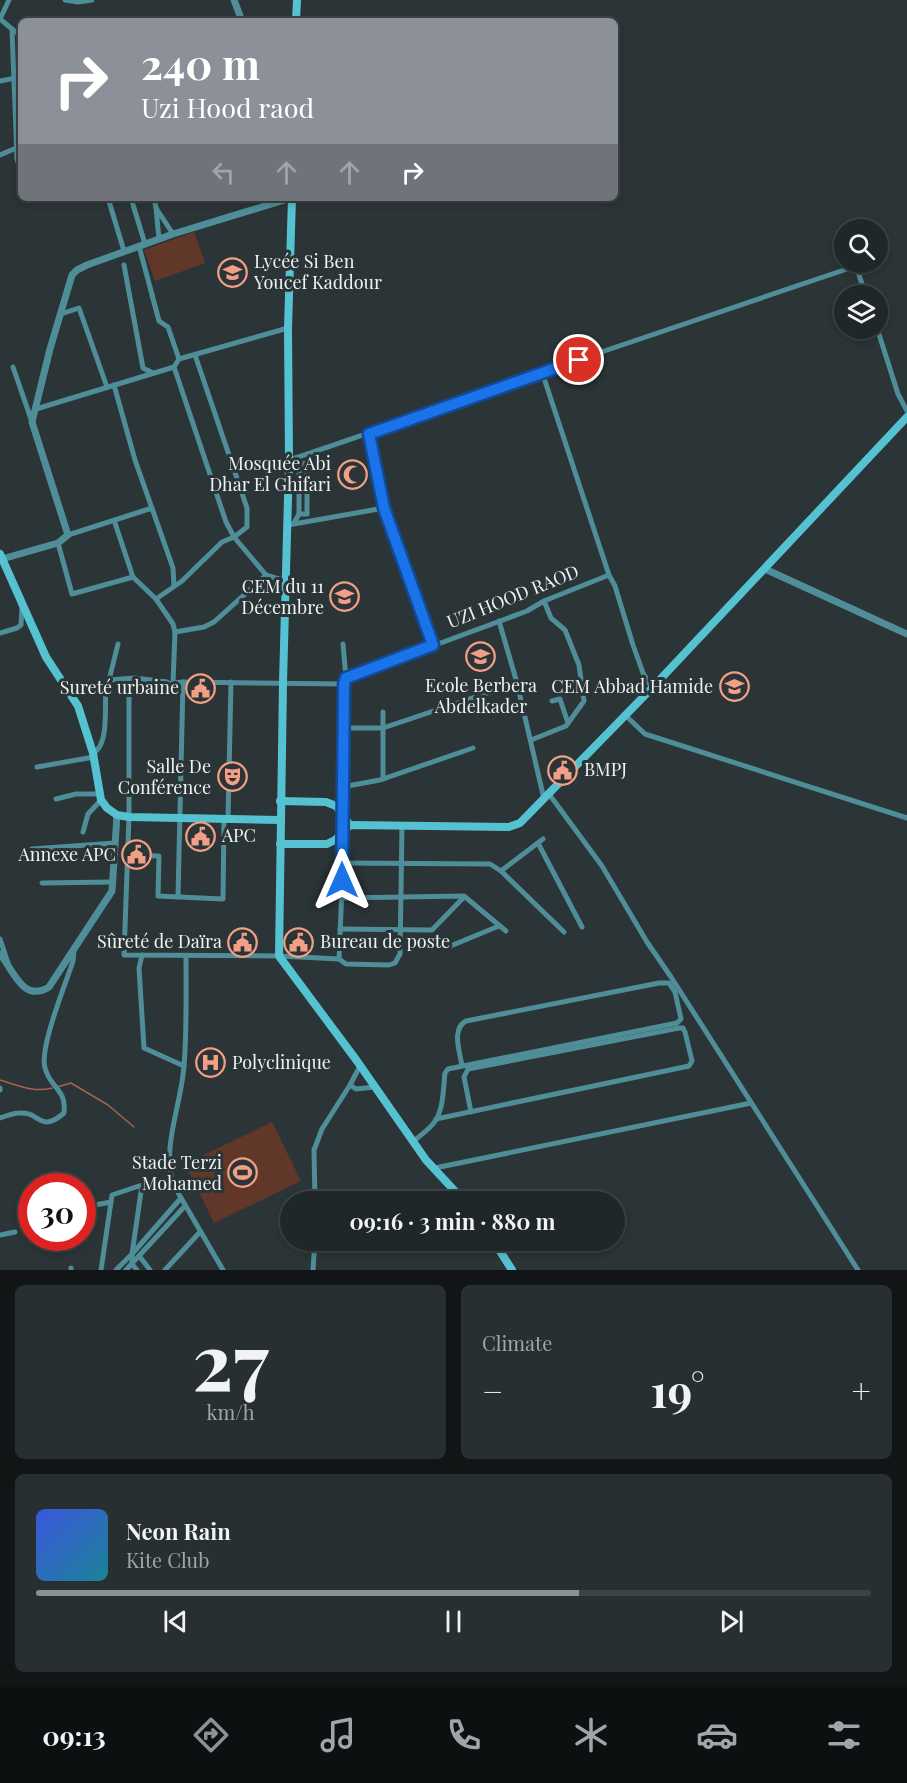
<!DOCTYPE html>
<meta charset="utf-8">
<style>
body{margin:0;font-family:"Playfair Display",serif;background:#282f30;color:#f1f3f6;height:100vh;display:flex;flex-direction:column;font-size:22px;white-space:nowrap}
*{box-sizing:border-box;margin:0}
p{font-size:20px;color:#a2a5a8}
.icon{flex:none;width:33px;height:33px;fill:none;stroke:currentColor;stroke-width:2;stroke-linecap:round;stroke-linejoin:round}
.map{position:relative;height:1270px;overflow:hidden}
.drawer{display:flex;flex-direction:column;gap:15px;padding:15px;background:#121516;flex:1}
.drawer>*{flex:none}
.banner{position:absolute;left:18px;top:18px;width:600px;height:183px;border-radius:9px;box-shadow:0 3px 9px #0003,0 0 0 2px #3d4445;background:#8c9099;color:#fff;overflow:hidden}
.controls{position:absolute;left:834px;top:219px;display:grid;gap:12px}
.controls a{display:grid;place-items:center;width:54px;height:54px;border-radius:50%;background:#202728;box-shadow:0 3px 9px #0003,0 0 0 2px #3d4445;font-size:30px}
.speed{position:absolute;left:18px;top:1173px;display:flex;gap:12px;font-size:30px;font-weight:700;text-align:center}
.speed>*{display:grid;place-content:center;width:78px;height:78px;border-radius:50%;background:#202728;box-shadow:0 3px 9px #0003,0 0 0 2px #3d4445;line-height:1}
.speed .limit{border:9px solid #d22;background:#fff;color:#111}
.pin{position:absolute;display:grid;place-items:center;width:51px;height:51px;color:#fff;margin:-26px;border:3px solid #fff;border-radius:50%;box-shadow:0 2px 6px #0007}
.me{position:absolute;width:66px;margin:-33px;rotate:0deg;stroke-linejoin:round;filter:drop-shadow(0 0 4px #0008)}
.turn{display:flex;align-items:center;gap:21px;height:126px;padding:0 24px;font-size:27px}
.turn .icon{width:78px;height:78px;stroke-width:2.5}
.turn b{display:block;font-size:42px;line-height:51px}
.lanes{display:flex;align-items:center;height:57px;padding:0 24px;background:#0003;justify-content:center;gap:30px;direction:ltr}
.lanes .off{opacity:.35}
.big{font-size:45px;font-weight:700;line-height:1.1}
.drawer .card{flex:1;display:flex;flex-direction:column;justify-content:center;gap:9px;min-width:0;padding:0 21px;border-radius:9px;background:#282f30}
.drawer .dial{align-items:center;gap:0}
.dial b{font-size:78px;line-height:1}
.song{display:flex;align-items:center;gap:18px}
.cover{width:72px;height:72px;border-radius:9px;background:linear-gradient(135deg,hsl(230 70% 55%),hsl(190 70% 35%))}
.played{height:6px;border-radius:3px;background:linear-gradient(90deg,#8c9099 65%,#3d4445 65%)}
.keys{display:flex;justify-content:space-around;direction:ltr}
.heat{display:flex;justify-content:space-between;align-items:center;font-size:33px;direction:ltr}
.drawer .tiles{flex:1;display:grid;gap:15px;grid-template-columns:1fr 1fr}
.card:last-child{grid-column:span 2}
.trip{position:absolute;left:280px;top:1191px;width:345px;height:60px;border-radius:30px;background:#202728;box-shadow:0 3px 9px #0003,0 0 0 2px #3d4445;font-weight:700;line-height:60px;text-align:center}
.menu{display:flex;height:96px;justify-content:space-around;align-items:center;background:#0d1010;color:#a2a5a8}
.menu .icon{width:42px;height:42px}
.menu .current{color:#8c9099}
.menu b{font-size:27px;color:#f1f3f6}
.map>svg:first-child{display:block}
.green{fill:#61372a}
.lines{fill:none;stroke-linecap:round;stroke-linejoin:round}
.stream{stroke:#a56450;stroke-width:1.5}
.minor{stroke:#4f8e98;stroke-width:5}
.tertiary{stroke:#4f8e98;stroke-width:7}
.secondary{stroke:#55c2d2;stroke-width:8}
.route-casing{stroke:#114b97;stroke-width:15}
.route{stroke:#1a73e8;stroke-width:10}
.labels{text-anchor:middle;stroke-width:6;stroke-linejoin:round;paint-order:stroke}
.poi-label{font-size:18px;fill:#edf3f3;stroke:#2b3436;text-anchor:end}
.street-label{font-size:18px;fill:#edf3f3;stroke:#2b3436}
</style>
<div class="map">
<svg width="907" height="1270" viewBox="0 0 907 1270">
<rect width="100%" height="100%" fill="#2b3436"/>
<g class="green">
<path d="M194,232L205,262L203,264L155,281L144,250Z"/>
<path d="M272,1122L301,1181L214,1223L185,1164Z"/>
</g>
<g class="lines">
<g class="stream">
<path d="M0,1080C17,1085 34,1093 52,1088"/>
<path d="M57,1087L71,1083L108,1105L134,1127"/>
</g>
<g class="minor">
<path d="M65,0L78,2L92,0"/>
<path d="M0,19L12,29L17,159L21,172"/>
<path d="M0,19L9,0"/>
<path d="M12,29L21,36"/>
<path d="M0,81L21,77"/>
<path d="M0,155L21,146"/>
<path d="M108,198L124,251"/>
<path d="M131,198L145,244"/>
<path d="M154,198L156,208"/>
<path d="M159,239L156,208L173,234"/>
<path d="M139,246L159,321L168,327L179,359"/>
<path d="M124,265L143,368L153,373"/>
<path d="M61,314L79,308L107,387"/>
<path d="M877,328L898,394L907,411"/>
<path d="M13,367L32,422"/>
<path d="M174,367L226,522L234,537L266,575L285,581"/>
<path d="M542,372L609,575"/>
<path d="M114,385L135,460L173,568L174,586"/>
<path d="M36,409L174,367L179,359L288,328"/>
<path d="M369,434L384,508L433,645"/>
<path d="M289,460C374,432 458,401 542,372C647,336 752,302 856,266L866,296"/>
<path d="M289,460L299,465V514L294,523"/>
<path d="M299,465L307,463V514H299"/>
<path d="M114,520L133,577"/>
<path d="M288,525L384,508"/>
<path d="M68,535L152,508"/>
<path d="M58,543L72,594L133,577L156,599L182,581L222,542L234,537L247,527V508L195,355"/>
<path d="M156,599L173,624L175,632L173,683"/>
<path d="M499,621L517,683L544,799"/>
<path d="M175,632L204,627L214,622L266,575"/>
<path d="M0,633L17,628L21,625L22,606"/>
<path d="M343,644L346,678"/>
<path d="M109,680L118,644"/>
<path d="M552,701L560,699L568,723"/>
<path d="M625,715L645,734L907,818"/>
<path d="M344,728H383L517,683"/>
<path d="M531,740L566,726L584,701L579,665L565,630L551,618L544,601"/>
<path d="M93,753C110,745 104,703 106,686L109,680L135,678L167,682"/>
<path d="M37,767L94,757"/>
<path d="M383,779V712"/>
<path d="M342,787L380,780L473,748"/>
<path d="M549,794L602,866L647,942L671,977L858,1270"/>
<path d="M56,799L76,794H100"/>
<path d="M228,819L231,682"/>
<path d="M402,826L400,954L395,963L389,965L346,964L339,959L279,956L124,955L129,817V692L130,689L183,682L344,684L346,678L527,611L544,601L609,575L615,586L633,645L643,673L652,688"/>
<path d="M83,832L88,814L101,800"/>
<path d="M538,843L582,927"/>
<path d="M32,849L115,843"/>
<path d="M128,855L159,856L158,896L223,899L224,819"/>
<path d="M343,863L490,864L501,871L543,839"/>
<path d="M501,871L564,932"/>
<path d="M42,883L112,882"/>
<path d="M178,897L183,682"/>
<path d="M341,898L464,896L506,931"/>
<path d="M340,929L432,930L464,897"/>
<path d="M0,939L8,963"/>
<path d="M448,947L499,926"/>
<path d="M142,955L139,968L144,1048L184,1066"/>
<path d="M186,956C186,992 187,1030 184,1066C181,1106 162,1145 173,1184L223,1270"/>
<path d="M339,959L343,863L344,684"/>
<path d="M360,1066L350,1085L356,1089L375,1087"/>
<path d="M0,1088V1090"/>
<path d="M0,1118C6,1116 13,1113 19,1113C40,1111 40,1134 64,1113C67,1089 50,1088 45,1068C39,1048 66,983 73,961L74,950"/>
<path d="M436,1119L689,1066L692,1061L685,1032L683,1028H679L468,1069L464,1077L471,1112"/>
<path d="M413,1142C419,1136 427,1131 432,1125C444,1113 443,1089 445,1073L448,1069L677,1023L681,1019L675,992L669,983H659L466,1021C451,1029 460,1052 462,1066"/>
<path d="M435,1168L751,1103"/>
<path d="M315,1202L314,1150L322,1129L350,1085"/>
<path d="M90,1206L111,1202"/>
<path d="M0,1235L15,1232"/>
<path d="M140,1257L150,1270"/>
<path d="M71,1270V1268"/>
<path d="M101,1270L112,1195L142,1185L132,1254V1264L137,1270"/>
<path d="M116,1270L132,1254L181,1198"/>
<path d="M126,1270L185,1206"/>
<path d="M165,1270L200,1232"/>
<path d="M313,1270L315,1240"/>
</g>
<g class="tertiary">
<path d="M234,0L242,21"/>
<path d="M2,559L58,543L68,535L32,422L50,349L72,275L77,270L87,265L173,234L291,198"/>
<path d="M765,569L907,634"/>
<path d="M0,954C14,971 23,1003 49,987L112,891L117,815"/>
</g>
<g class="secondary">
<path d="M296,21L297,0"/>
<path d="M292,198L288,328L289,460L283,683L279,956L357,1061L426,1160L465,1202"/>
<path d="M0,554L46,657L78,706L93,753L101,800L107,808L117,815L129,817L280,820"/>
<path d="M280,801L326,802L336,806L350,825"/>
<path d="M280,844H327L335,840L350,825L509,827L520,823L652,688L907,417"/>
<path d="M493,1240L512,1270"/>
</g>
</g>
<g class="lines">
<defs>
<path id="route" d="M342,880L344,684L346,678L433,645L384,508L369,434L579,360"/>
</defs>
<use href="#route" class="route-casing"/>
<use href="#route" class="route"/>
</g>
<defs>
<symbol id="school-ring" viewBox="-11 -11 22 22"><circle r="9.5" fill="#2b3436" stroke="#f39f85" stroke-width="1.5"/><path d="M0-5L7-2L0 1L-7-2ZM-4 1L0 2.5L4 1V4Q0 6-4 4Z" fill="#f39f85"/></symbol>
<symbol id="mosque-ring" viewBox="-11 -11 22 22"><circle r="9.5" fill="#2b3436" stroke="#f39f85" stroke-width="1.5"/><path d="M3.5-4.9A6 6 0 1 0 3.5 4.9A5 5 0 1 1 3.5-4.9Z" fill="#f39f85"/></symbol>
<symbol id="civic-ring" viewBox="-11 -11 22 22"><circle r="9.5" fill="#2b3436" stroke="#f39f85" stroke-width="1.5"/><path d="M-.6-6.5H3V-4.5H.6V-3L4-1V1h2V6H-6V1h2V-1L-.6-3ZM-1.2 2.5V6h2.4V2.5Z" fill="#f39f85"/></symbol>
<symbol id="theatre-ring" viewBox="-11 -11 22 22"><circle r="9.5" fill="#2b3436" stroke="#f39f85" stroke-width="1.5"/><path d="M-5-5.5Q0-4 5-5.5V0Q5 5 0 6Q-5 5-5 0ZM-3.3-2.5H-1v1.5H-3.3ZM1-2.5H3.3v1.5H1ZM-2.8 1Q0 5.5 2.8 1Z" fill="#f39f85"/></symbol>
<symbol id="hospital-ring" viewBox="-11 -11 22 22"><circle r="9.5" fill="#2b3436" stroke="#f39f85" stroke-width="1.5"/><path d="M-5-5h3v3.5h4V-5h3V5h-3V1.5h-4V5h-3Z" fill="#f39f85"/></symbol>
<symbol id="stadium-ring" viewBox="-11 -11 22 22"><circle r="9.5" fill="#2b3436" stroke="#f39f85" stroke-width="1.5"/><path d="M0-5a6.5 5 0 1 0 0 10a6.5 5 0 1 0 0-10ZM-3.5-1.8h7v3.6h-7Z" fill="#f39f85"/></symbol>
</defs>
<g fill-rule="evenodd">
<use href="#school-ring" x="216" y="256" width="33" height="33"/>
<use href="#mosque-ring" x="336" y="458" width="33" height="33"/>
<use href="#school-ring" x="328" y="580" width="33" height="33"/>
<use href="#school-ring" x="464" y="640" width="33" height="33"/>
<use href="#school-ring" x="718" y="670" width="33" height="33"/>
<use href="#civic-ring" x="184" y="672" width="33" height="33"/>
<use href="#civic-ring" x="546" y="754" width="33" height="33"/>
<use href="#theatre-ring" x="216" y="760" width="33" height="33"/>
<use href="#civic-ring" x="184" y="820" width="33" height="33"/>
<use href="#civic-ring" x="120" y="838" width="33" height="33"/>
<use href="#civic-ring" x="226" y="926" width="33" height="33"/>
<use href="#civic-ring" x="282" y="926" width="33" height="33"/>
<use href="#hospital-ring" x="194" y="1046" width="33" height="33"/>
<use href="#stadium-ring" x="226" y="1156" width="33" height="33"/>
</g>
<g class="labels">
<g class="poi-label">
<text x="254" y="268" text-anchor="start">Lycée Si Ben<tspan x="254" dy="21">Youcef Kaddour</tspan></text>
<text x="331" y="470">Mosquée Abi<tspan x="331" dy="21">Dhar El Ghifari</tspan></text>
<text x="324" y="593">CEM du 11<tspan x="324" dy="21">Décembre</tspan></text>
<text x="481" y="692" text-anchor="middle">Ecole Berbera<tspan x="481" dy="21">Abdelkader</tspan></text>
<text x="713" y="693">CEM Abbad Hamide</text>
<text x="179" y="694">Sureté urbaine</text>
<text x="211" y="773">Salle De<tspan x="211" dy="21">Conférence</tspan></text>
<text x="584" y="776" text-anchor="start">BMPJ</text>
<text x="222" y="842" text-anchor="start">APC</text>
<text x="116" y="861">Annexe APC</text>
<text x="222" y="948">Sûreté de Daïra</text>
<text x="320" y="948" text-anchor="start">Bureau de poste</text>
<text x="232" y="1069" text-anchor="start">Polyclinique</text>
<text x="222" y="1169">Stade Terzi<tspan x="222" dy="21">Mohamed</tspan></text>
</g>
<g class="street-label">
<text transform="translate(513 597) rotate(-22)" y="6">UZI HOOD RAOD</text>
</g>
</g>
</svg>
<div class="controls">
<a><svg class="icon" aria-label="search" viewBox="0 0 24 24"><circle cx="10" cy="10" r="6"/><path d="M15 15l6 6"/></svg></a>
<a><svg class="icon" aria-label="layers" viewBox="0 0 24 24"><path d="M12 4l9 5-9 5-9-5zM3 14l9 5 9-5"/></svg></a>
</div>
<div class="speed"><div class="limit">30</div></div>
<div class="pin" style="left:579px;top:360px;background:#d93025"><svg class="icon" aria-label="arrive" viewBox="0 0 24 24"><path d="M6 21V4h12l-3 4 3 4H6"/></svg></div>
<svg class="me" style="left:342px;top:880px" viewBox="-20 -20 40 40"><path d="M0-17L14 15 0 8-14 15z" fill="#1a73e8" stroke="#fff" stroke-width="4"/></svg>
<div class="trip">09:16 · 3 min · 880 m</div>
<div class="banner">
<div class="turn"><svg class="icon" aria-label="right" viewBox="0 0 24 24"><path d="M7 20v-9h11M14 6l5 5-5 5"/></svg><div><b>240 m</b>Uzi Hood raod</div></div>
<div class="lanes"><svg class="icon off" aria-label="left" viewBox="0 0 24 24"><path d="M17 20v-9H6M10 6l-5 5 5 5"/></svg><svg class="icon off" aria-label="ahead" viewBox="0 0 24 24"><path d="M12 20V5M6 11l6-6 6 6"/></svg><svg class="icon off" aria-label="ahead" viewBox="0 0 24 24"><path d="M12 20V5M6 11l6-6 6 6"/></svg><svg class="icon" aria-label="right" viewBox="0 0 24 24"><path d="M7 20v-9h11M14 6l5 5-5 5"/></svg></div>
</div>
</div>
<section class="drawer">
<div class="tiles">
<div class="card dial"><b>27</b><p>km/h</p></div>
<div class="card"><p>Climate</p>
<div class="heat"><a>−</a><b class="big">19°</b><a>+</a></div>
</div>
<div class="card">
<div class="song"><i class="cover"></i><div><b>Neon Rain</b><p>Kite Club</p></div></div>
<div class="played"></div>
<div class="keys"><svg class="icon" aria-label="previous" viewBox="0 0 24 24"><path d="M18 5L8 12l10 7zM5 5v14"/></svg><svg class="icon" aria-label="pause" viewBox="0 0 24 24"><path d="M8 5v14M16 5v14"/></svg><svg class="icon" aria-label="next" viewBox="0 0 24 24"><path d="M6 5l10 7-10 7zM19 5v14"/></svg></div>
</div>
</div>
</section>
<nav class="menu">
<b>09:13</b>
<svg class="icon current" aria-label="directions" viewBox="0 0 24 24"><path d="M12 3l9 9-9 9-9-9zM9 14v-3h6M13 9l2 2-2 2"/></svg>
<svg class="icon" aria-label="music" viewBox="0 0 24 24"><path d="M9 18V5l10-2v13"/><circle cx="6" cy="18" r="3"/><circle cx="16" cy="16" r="3"/></svg>
<svg class="icon" aria-label="phone" viewBox="0 0 24 24"><path d="M5 4h4l2 5-3 2q2 4 5 5l2-3 5 2v4C11 20 4 13 5 4z"/></svg>
<svg class="icon" aria-label="climate" viewBox="0 0 24 24"><path d="M12 3v18M4 7l16 10M4 17L20 7"/></svg>
<svg class="icon" aria-label="car" viewBox="0 0 24 24"><path d="M5 17H2v-5l4-1 3-4h7l3 4 3 1v5h-3M9 17h6M6 11h13"/><circle cx="7" cy="17" r="2"/><circle cx="17" cy="17" r="2"/></svg>
<svg class="icon" aria-label="filters" viewBox="0 0 24 24"><path d="M4 7h16M4 17h16"/><circle cx="9" cy="7" r="2"/><circle cx="15" cy="17" r="2"/></svg>
</nav>
